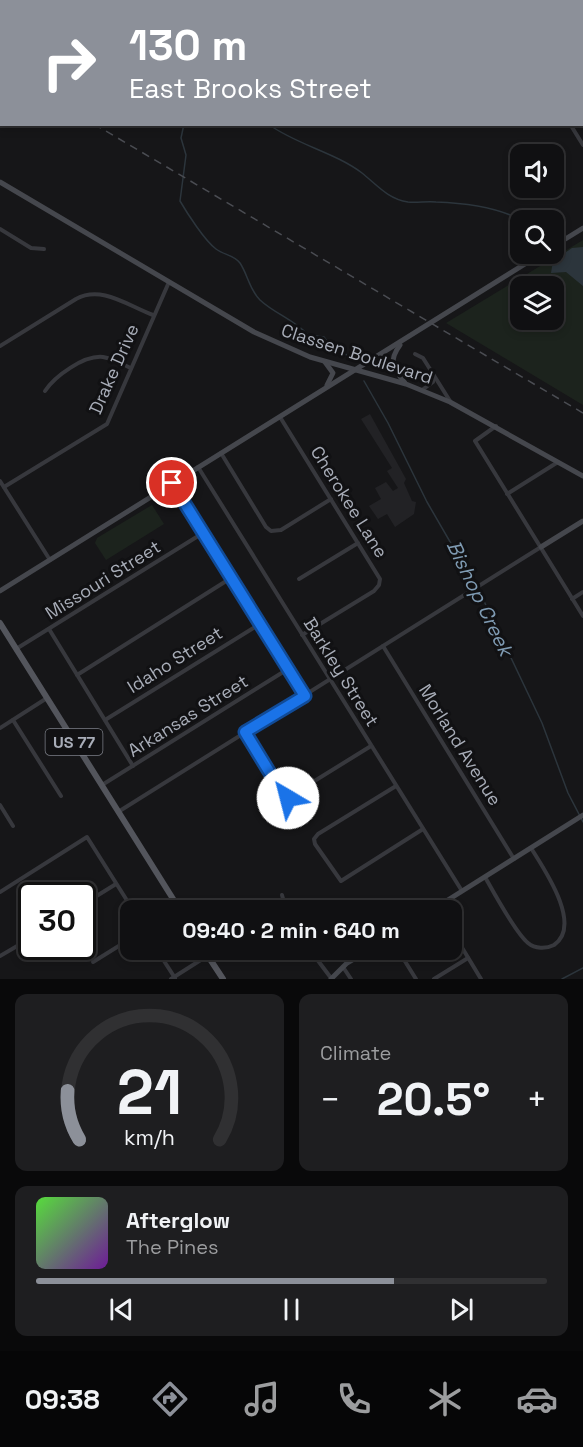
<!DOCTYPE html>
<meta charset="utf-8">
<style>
body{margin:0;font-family:"Space Grotesk",sans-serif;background:#1e1e20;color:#f1f3f6;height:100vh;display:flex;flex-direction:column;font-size:22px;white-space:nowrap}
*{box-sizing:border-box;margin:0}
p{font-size:20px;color:#9c9d9f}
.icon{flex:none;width:33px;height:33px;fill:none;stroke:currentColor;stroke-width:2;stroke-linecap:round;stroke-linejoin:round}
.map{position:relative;height:979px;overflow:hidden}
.panel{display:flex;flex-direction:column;gap:15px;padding:15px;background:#09090a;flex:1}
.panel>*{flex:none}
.banner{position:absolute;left:0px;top:0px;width:584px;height:126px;box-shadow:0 3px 9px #0003,0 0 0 2px #303032;background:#8c9099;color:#fff;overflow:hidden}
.buttons{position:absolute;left:510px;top:144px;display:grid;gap:12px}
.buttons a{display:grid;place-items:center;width:54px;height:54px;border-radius:12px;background:#101012;box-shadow:0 3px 9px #0003,0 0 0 2px #303032;font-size:30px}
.speed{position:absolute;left:18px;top:882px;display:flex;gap:12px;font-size:30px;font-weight:700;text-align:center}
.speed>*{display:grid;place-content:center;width:78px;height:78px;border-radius:50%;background:#101012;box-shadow:0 3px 9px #0003,0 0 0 2px #303032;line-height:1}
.speed .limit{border:3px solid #111;border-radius:9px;background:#fff;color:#111}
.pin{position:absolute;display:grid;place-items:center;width:51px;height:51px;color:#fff;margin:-26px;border:3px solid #fff;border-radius:50%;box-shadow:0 2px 6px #0007}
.me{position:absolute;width:66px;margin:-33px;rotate:323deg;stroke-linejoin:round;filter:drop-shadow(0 0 4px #0008)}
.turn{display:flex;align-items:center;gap:21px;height:126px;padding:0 30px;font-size:27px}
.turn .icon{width:78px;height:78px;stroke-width:2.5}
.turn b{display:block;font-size:42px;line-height:51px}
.big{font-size:45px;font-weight:700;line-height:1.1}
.panel .tile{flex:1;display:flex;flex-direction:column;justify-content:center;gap:9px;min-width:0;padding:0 21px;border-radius:12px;background:#1e1e20}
.panel .dial{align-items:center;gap:0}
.dial svg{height:156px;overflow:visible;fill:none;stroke:#303032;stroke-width:7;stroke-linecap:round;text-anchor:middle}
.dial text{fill:#f1f3f6;stroke:none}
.song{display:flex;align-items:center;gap:18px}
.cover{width:72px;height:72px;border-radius:9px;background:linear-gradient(135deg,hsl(110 70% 55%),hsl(280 70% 35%))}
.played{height:6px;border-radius:3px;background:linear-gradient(90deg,#8c9099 70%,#303032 70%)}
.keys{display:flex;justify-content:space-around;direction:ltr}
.heat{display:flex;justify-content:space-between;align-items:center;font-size:33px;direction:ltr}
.panel .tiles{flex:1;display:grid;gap:15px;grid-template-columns:1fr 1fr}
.tile:last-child{grid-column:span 2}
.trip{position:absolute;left:120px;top:900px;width:342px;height:60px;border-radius:12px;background:#101012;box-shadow:0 3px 9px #0003,0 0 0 2px #303032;font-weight:700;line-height:60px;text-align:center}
.menu{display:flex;height:96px;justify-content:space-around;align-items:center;background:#060607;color:#9c9d9f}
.menu .icon{width:42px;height:42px}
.menu .selected{color:#8c9099}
.menu b{font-size:27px;color:#f1f3f6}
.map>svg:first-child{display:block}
.built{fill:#222225}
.green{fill:#1c231d;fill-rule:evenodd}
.water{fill:#2c353c}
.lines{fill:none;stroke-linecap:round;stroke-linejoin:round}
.stream{stroke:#2c353c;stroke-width:1.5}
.street{stroke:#37383d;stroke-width:4}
.secondary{stroke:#45474d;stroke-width:5}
.primary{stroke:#53555c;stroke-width:6}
.rail{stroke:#4a4c52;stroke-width:1.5;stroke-dasharray:8 6;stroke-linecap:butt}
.route-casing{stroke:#114b97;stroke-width:15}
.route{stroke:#1a73e8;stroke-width:10}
.labels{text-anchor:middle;stroke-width:6;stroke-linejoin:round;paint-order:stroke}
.shield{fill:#111113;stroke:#7b7e86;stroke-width:1.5}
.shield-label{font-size:16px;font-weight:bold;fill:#a8adb8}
.street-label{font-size:18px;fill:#a8adb8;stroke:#111113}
.water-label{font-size:20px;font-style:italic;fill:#7f9bb3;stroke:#111113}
</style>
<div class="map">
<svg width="583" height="979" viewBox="0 0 583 979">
<rect width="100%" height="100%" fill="#161618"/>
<path class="built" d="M370,414L406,479L404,483L412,501L416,502L414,514L395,527L387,514L378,519L369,506L381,499L375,488L386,482L393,491L398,488L387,471L392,468L361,419Z"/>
<g class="green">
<path d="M583,240V405L446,323ZM520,286H554V320H520Z"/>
<path d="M152,505L164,524L106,560L95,543L97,538Z"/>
</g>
<path class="water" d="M583,247V286L566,272L551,273L553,261L572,248Z"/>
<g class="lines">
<g class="stream">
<path d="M31,0V2"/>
<path d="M184,124L181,138L186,155L180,201C187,213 205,241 216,249C224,255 234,255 240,263C248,275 249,289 260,300C275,314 295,320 308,335L324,337L329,344L350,357"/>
<path d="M268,124C297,145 334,152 362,173C377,185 388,199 408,202C417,203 427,201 436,202C463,203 497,207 521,220"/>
<path d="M364,381L388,423L427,502L482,597L542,723L568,793L583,822"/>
<path d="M562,979L583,968"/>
</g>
<g class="street">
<path d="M231,0L232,2"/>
<path d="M378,0L380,2"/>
<path d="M421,0L422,2"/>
<path d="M493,0L494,2"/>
<path d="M567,0L568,2"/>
<path d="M286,2L288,0"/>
<path d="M385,2L388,0"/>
<path d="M445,2L447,0"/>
<path d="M502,2L504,0"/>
<path d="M582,25L583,26"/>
<path d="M582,91L583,90"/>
<path d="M570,124L583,145"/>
<path d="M0,229L31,248L44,249"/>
<path d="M0,346L76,299C102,285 128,306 153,315"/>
<path d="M415,354L423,358L450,401"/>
<path d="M422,390L433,382V377"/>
<path d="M45,391C55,376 84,355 103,357C113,359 122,364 131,368"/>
<path d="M280,417L380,579L379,585L374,591L302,635"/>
<path d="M496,426L475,441L583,616"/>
<path d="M221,453L266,527L271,531L281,530L331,499"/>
<path d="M198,467L462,891"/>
<path d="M0,481L50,560"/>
<path d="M172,484L305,696"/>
<path d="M4,487L107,424L169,282"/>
<path d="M507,494L558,462"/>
<path d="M299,579L358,543"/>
<path d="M572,599L583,592"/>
<path d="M49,629L133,766"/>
<path d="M383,646L514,859"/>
<path d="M16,649L203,533"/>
<path d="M77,675L231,578"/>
<path d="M13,720L61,796"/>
<path d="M105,720L260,624"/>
<path d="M0,728L47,698"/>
<path d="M245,732L287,798L371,746"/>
<path d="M102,785L288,669"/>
<path d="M396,786L318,834L314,839L315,844L341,881L423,829"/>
<path d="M0,805L13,826"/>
<path d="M118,812L541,547"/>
<path d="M485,877C494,893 515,932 528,943C535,949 546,949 554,945C583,925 544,869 531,848"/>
<path d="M0,892L87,837L133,910"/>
<path d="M282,895L286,910"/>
<path d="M82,905L116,884"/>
<path d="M452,931L481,979"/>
<path d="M157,950L175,978"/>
<path d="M310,950L331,978"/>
<path d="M398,950L416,979"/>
<path d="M0,956L24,942"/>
<path d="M93,962L130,939"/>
<path d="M343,967L351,979"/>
<path d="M171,979L207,956"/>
<path d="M434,979L468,958"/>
</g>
<g class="secondary">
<path d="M0,182L254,332L310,357L406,384L450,402L583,476"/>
<path d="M554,246L583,228"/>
<path d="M400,345C388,361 393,368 405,383"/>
<path d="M325,362L333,373L327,385"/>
<path d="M541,547L583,521"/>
<path d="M0,591L541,254"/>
<path d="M432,910L583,815"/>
<path d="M331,979L347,963L369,950"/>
</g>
<g class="primary">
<path d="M0,623L180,910"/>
<path d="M204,950L223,979"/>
</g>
<g class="rail">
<path d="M0,69L2,70"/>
<path d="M94,124L583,413"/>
</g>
</g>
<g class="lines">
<defs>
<path id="route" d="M172,483L305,696L245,732L284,796L288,798"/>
</defs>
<use href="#route" class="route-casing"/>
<use href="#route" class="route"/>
</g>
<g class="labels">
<rect class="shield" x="45.5" y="729" width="57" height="26" rx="4.5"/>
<g class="shield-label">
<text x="74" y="748">US 77</text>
</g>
<g class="street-label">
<text transform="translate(357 354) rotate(18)" y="6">Classen Boulevard</text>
<text transform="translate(114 369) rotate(-66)" y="6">Drake Drive</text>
<text transform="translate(349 502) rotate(58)" y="6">Cherokee Lane</text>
<text transform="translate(103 580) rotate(-32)" y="6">Missouri Street</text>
<text transform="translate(175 660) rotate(-32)" y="6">Idaho Street</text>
<text transform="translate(341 672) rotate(58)" y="6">Barkley Street</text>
<text transform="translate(188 716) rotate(-32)" y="6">Arkansas Street</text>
<text transform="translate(460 745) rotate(58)" y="6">Morland Avenue</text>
</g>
<g class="water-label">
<text transform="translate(480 598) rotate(64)" y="7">Bishop Creek</text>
</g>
</g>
</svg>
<div class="buttons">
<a><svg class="icon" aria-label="sound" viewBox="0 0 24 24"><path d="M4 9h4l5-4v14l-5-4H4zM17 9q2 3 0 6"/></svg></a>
<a><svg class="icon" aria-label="search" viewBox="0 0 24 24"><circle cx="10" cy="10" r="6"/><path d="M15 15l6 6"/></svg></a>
<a><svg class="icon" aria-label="layers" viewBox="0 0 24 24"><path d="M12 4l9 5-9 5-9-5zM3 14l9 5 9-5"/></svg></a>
</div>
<div class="speed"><div class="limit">30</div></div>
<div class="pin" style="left:172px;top:483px;background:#d93025"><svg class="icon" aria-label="arrive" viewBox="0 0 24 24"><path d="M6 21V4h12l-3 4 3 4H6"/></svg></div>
<svg class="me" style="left:288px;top:798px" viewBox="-20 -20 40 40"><circle r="19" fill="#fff"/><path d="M0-13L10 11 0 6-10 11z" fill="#1a73e8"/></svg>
<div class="trip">09:40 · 2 min · 640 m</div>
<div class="banner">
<div class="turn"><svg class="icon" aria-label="right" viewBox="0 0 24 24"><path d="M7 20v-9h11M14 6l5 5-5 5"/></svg><div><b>130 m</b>East Brooks Street</div></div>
</div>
</div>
<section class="panel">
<div class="tiles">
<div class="tile dial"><svg viewBox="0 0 100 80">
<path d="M14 69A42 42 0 1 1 86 69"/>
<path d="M14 69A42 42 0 0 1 8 44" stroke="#8c9099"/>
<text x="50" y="56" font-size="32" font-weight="700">21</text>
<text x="50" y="72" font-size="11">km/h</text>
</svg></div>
<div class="tile"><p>Climate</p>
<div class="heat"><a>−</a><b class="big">20.5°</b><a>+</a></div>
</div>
<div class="tile">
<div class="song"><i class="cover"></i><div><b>Afterglow</b><p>The Pines</p></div></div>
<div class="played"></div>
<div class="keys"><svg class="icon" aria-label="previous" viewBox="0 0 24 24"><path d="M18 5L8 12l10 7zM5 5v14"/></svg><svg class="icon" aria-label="pause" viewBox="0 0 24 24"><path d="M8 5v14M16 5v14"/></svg><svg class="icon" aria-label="next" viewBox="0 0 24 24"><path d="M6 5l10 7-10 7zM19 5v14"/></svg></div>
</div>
</div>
</section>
<nav class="menu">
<b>09:38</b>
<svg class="icon selected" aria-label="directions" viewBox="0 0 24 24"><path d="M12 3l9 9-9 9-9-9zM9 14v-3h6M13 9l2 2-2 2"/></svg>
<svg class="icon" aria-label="music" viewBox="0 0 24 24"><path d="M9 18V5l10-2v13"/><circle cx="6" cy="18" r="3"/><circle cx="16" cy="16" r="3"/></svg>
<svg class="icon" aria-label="phone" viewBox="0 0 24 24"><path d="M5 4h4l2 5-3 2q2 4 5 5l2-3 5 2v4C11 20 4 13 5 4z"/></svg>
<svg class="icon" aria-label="climate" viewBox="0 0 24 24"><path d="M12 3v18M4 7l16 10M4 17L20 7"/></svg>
<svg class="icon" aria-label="car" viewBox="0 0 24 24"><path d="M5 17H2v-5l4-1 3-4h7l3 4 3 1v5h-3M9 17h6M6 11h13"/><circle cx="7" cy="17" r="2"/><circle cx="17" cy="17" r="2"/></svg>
</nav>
